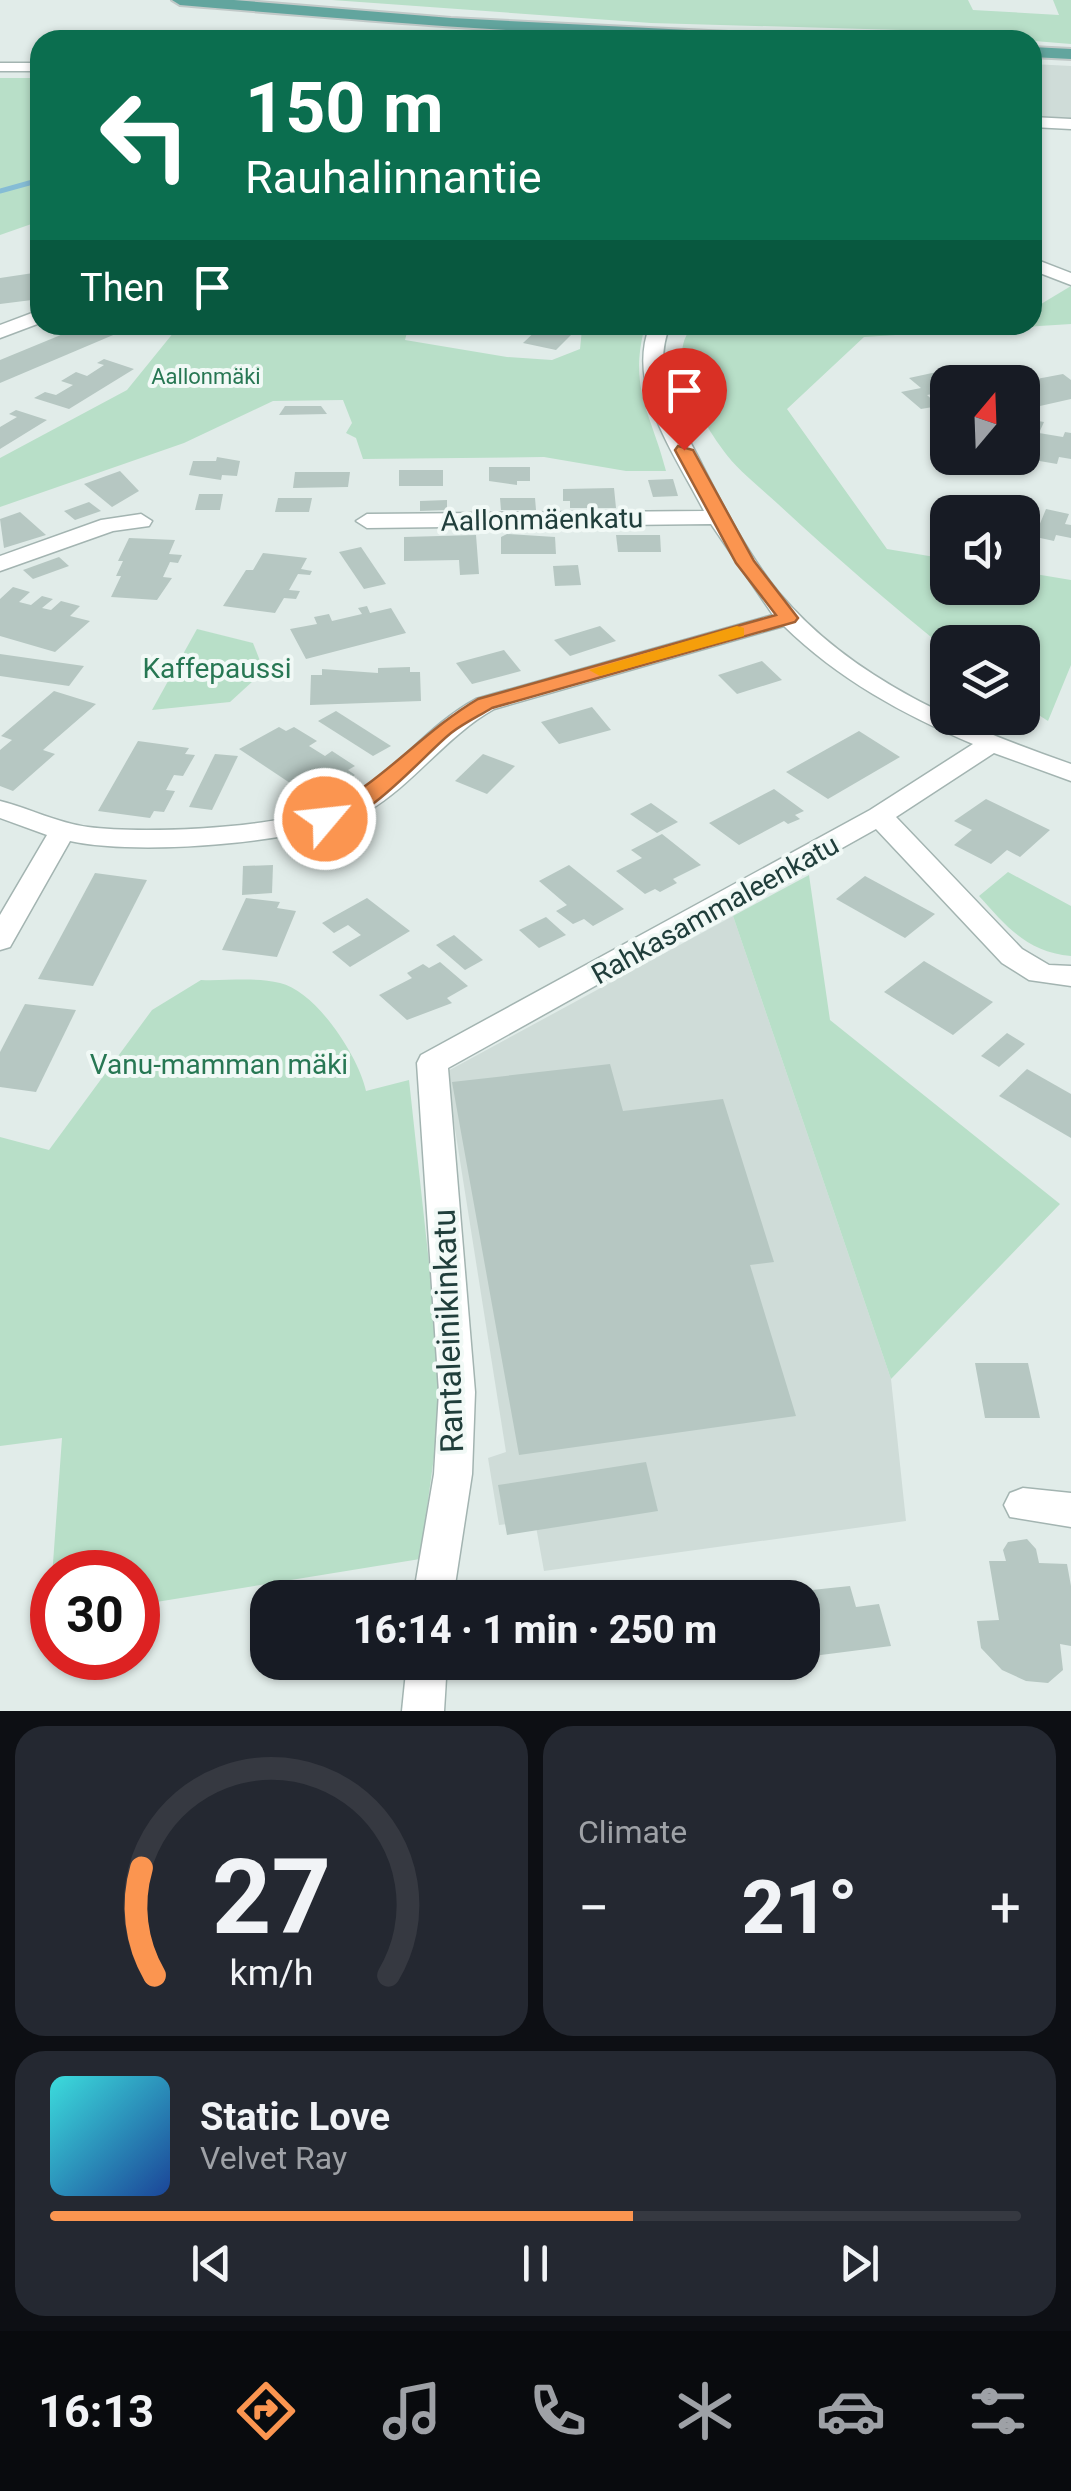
<!DOCTYPE html>
<meta charset="utf-8">
<style>
body{margin:0;font-family:Roboto,sans-serif;background:#242831;color:#f1f3f6;height:100vh;display:flex;flex-direction:column;font-size:38px;white-space:nowrap}
*{box-sizing:border-box;margin:0}
p{font-size:32px;color:#9ea1a6}
.icon{flex:none;width:55px;height:55px;fill:none;stroke:currentColor;stroke-width:2;stroke-linecap:round;stroke-linejoin:round}
.map{position:relative;height:1711px;overflow:hidden}
.side{display:flex;flex-direction:column;gap:15px;padding:15px;background:#0d0f14;flex:1}
.side>*{flex:none}
.banner{position:absolute;left:30px;top:30px;width:1012px;height:305px;border-radius:30px;box-shadow:0 2px 8px #0004;background:#0b6e4f;color:#fff;overflow:hidden}
.needle{width:65px;rotate:19deg}
.tools{position:absolute;left:930px;top:365px;display:grid;gap:20px}
.tools a{display:grid;place-items:center;width:110px;height:110px;border-radius:20px;background:#171b24;box-shadow:0 2px 8px #0004;font-size:50px}
.speed{position:absolute;left:30px;top:1550px;display:flex;gap:20px;font-size:50px;font-weight:700;text-align:center}
.speed>*{display:grid;place-content:center;width:130px;height:130px;border-radius:50%;background:#171b24;box-shadow:0 2px 8px #0004;line-height:1}
.speed .limit{border:15px solid #d22;background:#fff;color:#111}
.pin{position:absolute;display:grid;place-items:center;width:85px;height:85px;color:#fff;margin:-102px -42px;border-radius:50% 50% 50% 0;rotate:-45deg;box-shadow:0 0 10px #0007}
.pin .icon{rotate:45deg}
.me{position:absolute;width:110px;margin:-55px;rotate:62deg;stroke-linejoin:round;filter:drop-shadow(0 0 8px #0008)}
.turn{display:flex;align-items:center;gap:35px;height:210px;padding:0 50px;font-size:45px}
.turn .icon{width:130px;height:130px;stroke-width:2.5}
.turn b{display:block;font-size:70px;line-height:85px}
.then{display:flex;align-items:center;height:95px;padding:0 50px;background:#0003;gap:20px;font-size:38px}
.big{font-size:75px;font-weight:800;line-height:1.1}
.side .card{flex:1;display:flex;flex-direction:column;justify-content:center;gap:15px;min-width:0;padding:0 35px;border-radius:30px;background:#242831}
.side .dial{align-items:center;gap:0}
.dial svg{height:260px;overflow:visible;fill:none;stroke:#363941;stroke-width:7;stroke-linecap:round;text-anchor:middle}
.dial text{fill:#f1f3f6;stroke:none}
.song{display:flex;align-items:center;gap:30px}
.cover{width:120px;height:120px;border-radius:15px;background:linear-gradient(135deg,hsl(180 70% 55%),hsl(220 70% 35%))}
.played{height:10px;border-radius:5px;background:linear-gradient(90deg,#fb9550 60%,#363941 60%)}
.keys{display:flex;justify-content:space-around;direction:ltr}
.heat{display:flex;justify-content:space-between;align-items:center;font-size:55px;direction:ltr}
.side .tiles{flex:1;display:grid;gap:15px;grid-template-columns:1fr 1fr}
.card:last-child{grid-column:span 2}
.trip{position:absolute;left:250px;top:1580px;width:570px;height:100px;border-radius:30px;background:#171b24;box-shadow:0 2px 8px #0004;font-weight:800;line-height:100px;text-align:center}
.dock{display:flex;height:160px;justify-content:space-around;align-items:center;background:#090b0e;color:#9ea1a6}
.dock .icon{width:70px;height:70px}
.dock .on{color:#fb9550}
.dock b{font-size:45px;color:#f1f3f6}
.map>svg:first-child{display:block}
.built{fill:#cfdcd8}
.green{fill:#b8dfc8}
.lines{fill:none;stroke-linecap:round;stroke-linejoin:round}
.stream{stroke:#85bcd5;stroke-width:5}
.building{fill:#b6c7c2}
.minor-casing{stroke:#a3b4b1;stroke-width:3}
.major-casing{stroke:#c1c9c8;stroke-width:4}
.minor{fill:#fff;fill-rule:evenodd}
.major{fill:#62a59e;fill-rule:evenodd}
.route{fill:#fb9550;stroke:#a36134;stroke-width:2.5}
.slow{fill:#f59e0b}
.labels{text-anchor:middle;stroke-width:8;stroke-linejoin:round;paint-order:stroke}
.far-park-label{font-size:22px;fill:#277753;stroke:#f1f9f6}
.street-label{font-size:28px;fill:#203e3b;stroke:#f1f9f6}
.park-label{font-size:28px;fill:#277753;stroke:#f1f9f6}
.near-street-label{font-size:32px;fill:#203e3b;stroke:#f1f9f6}
</style>
<div class="map">
<svg width="1071" height="1711" viewBox="0 0 1071 1711">
<rect width="100%" height="100%" fill="#e1ece9"/>
<g class="built">
<path d="M1032,64L1071,66V118L1033,116Z"/>
<path d="M733,916L891,1379L906,1521L544,1571L535,1521L499,1525L488,1458L506,1452L446,1072Z"/>
</g>
<g class="green">
<path d="M332,0H968L973,10L1059,15L1053,0H1071V44L900,30L651,23Z"/>
<path d="M0,78H40V221L0,235Z"/>
<path d="M1071,286V324L864,337L787,409L887,549L947,559L948,588H1022L1023,572L1071,580V665L1048,721L1023,705L1022,642H948L947,650C889,603 833,555 778,504C760,487 737,470 723,450C701,420 662,356 694,325H1032L1033,304H1041Z"/>
<path d="M187,325H409L405,340L507,357L552,360L580,349L582,329L624,325L644,330C629,390 652,415 666,471H626L544,457L363,459L356,438L346,433L352,423L343,400L273,401L184,443L0,507V458L127,390L174,332Z"/>
<path d="M197,629L253,643L264,671L230,702L152,710Z"/>
<path d="M1008,872L1071,906V956C1027,952 1007,927 979,896Z"/>
<path d="M809,875L830,1020L1060,1204L891,1379L733,916Z"/>
<path d="M201,980C226,981 256,977 280,983C316,991 359,1057 366,1091L409,1080L443,1391L420,1559L138,1605V1572H52L49,1619L62,1438L0,1446V1137L49,1150L152,1010Z"/>
</g>
<g class="lines">
<path class="stream" d="M0,191L40,180"/>
</g>
<g class="building">
<path d="M40,272V299L0,304V278Z"/>
<path d="M85,325H112L125,330L0,383V360Z"/>
<path d="M542,325H556L577,329L556,350L523,343Z"/>
<path d="M104,359L134,369L69,409L34,398L45,392L56,395L73,385L61,381L76,372L87,376L104,365L97,363Z"/>
<path d="M960,367L979,382H948V391L927,395L939,406L921,409L901,392L921,388L909,378Z"/>
<path d="M1016,374L1026,381L1063,374L1071,380V399L1040,406L1022,396V382H983Z"/>
<path d="M285,406H321L327,414L279,415Z"/>
<path d="M16,410L47,420L0,449V427L17,417L9,414Z"/>
<path d="M1022,418L1044,422L1039,433L1063,437L1065,432L1071,433V459L1059,457L1057,464L1022,458V435L1035,437L1037,433L1022,431Z"/>
<path d="M217,457L240,461L237,476L222,475L221,480L189,475L193,461H216Z"/>
<path d="M489,467H530V481H517V485L489,481Z"/>
<rect x="399" y="470" width="44" height="16"/>
<path d="M120,471L139,491L112,507L84,484Z"/>
<path d="M295,472H350L348,487L293,488Z"/>
<path d="M673,479L678,496L653,497L648,480Z"/>
<path d="M614,488L616,508H570V501H563V489Z"/>
<path d="M199,494H223L220,510H195Z"/>
<path d="M278,498H312L309,512H275Z"/>
<path d="M500,498H535L536,510H501Z"/>
<path d="M447,500V510L420,511V501Z"/>
<path d="M89,502L101,511L75,520L64,511Z"/>
<path d="M1046,509L1069,514L1065,524L1071,525V538L1056,535L1054,541L1022,534V511L1031,513L1026,523L1039,526Z"/>
<path d="M20,512L46,535L4,548L0,519Z"/>
<path d="M507,534L555,537L556,554H501V537Z"/>
<path d="M476,535L479,574L460,575L459,560L404,561V537Z"/>
<path d="M616,535H660L661,552H618Z"/>
<path d="M129,538L175,540L169,554L182,555L178,563L170,562L163,577L172,578L157,600L111,597L121,576H116L123,561H118Z"/>
<path d="M361,547L386,584L364,589L339,552Z"/>
<path d="M263,553L307,558L301,569L312,571L310,575L298,574L289,590L300,591L296,599L284,598L275,613L223,606L246,570H253Z"/>
<path d="M59,557L69,566L33,579L23,570Z"/>
<path d="M578,565L581,585L555,586L553,566Z"/>
<path d="M13,587L30,592L19,602L31,605L42,596L53,599L42,608L51,610L61,601L80,606L70,616L90,621L55,652L0,636V599Z"/>
<path d="M367,606L370,613L391,608L406,633L306,659L290,629L317,624L314,617L329,614L332,621L362,614L358,608Z"/>
<path d="M600,626L616,641L570,656L554,640Z"/>
<path d="M504,650L521,671L472,684L456,663Z"/>
<path d="M0,654L84,666L69,686L0,676Z"/>
<path d="M762,661L782,680L737,694L718,675Z"/>
<path d="M410,667V672H420L421,701L310,705L311,675H322V669L378,673V668Z"/>
<path d="M54,691L96,704L43,750L55,754L13,791L0,786V750L12,740L1,736Z"/>
<path d="M592,707L611,730L559,744L541,722Z"/>
<path d="M336,711L391,746L373,756L318,721Z"/>
<path d="M279,727L286,731L294,727L317,741L309,746L325,756L332,751L355,766L348,770L355,775L314,799L239,749Z"/>
<path d="M859,731L900,757L828,799L786,772Z"/>
<path d="M138,741L189,748L185,754L195,755L183,776L174,775L166,790L175,791L164,812L154,811L150,818L98,811Z"/>
<path d="M215,754L238,756L212,810L189,807Z"/>
<path d="M483,754L515,766L487,794L455,781Z"/>
<path d="M774,789L804,811L795,815L800,819L788,824L784,821L739,845L709,823Z"/>
<path d="M986,799L1050,830L1020,857L1007,850L991,864L954,845L972,830L954,821Z"/>
<path d="M651,803L678,822L657,833L630,814Z"/>
<path d="M662,834L701,865L673,879L677,883L660,892L655,889L645,894L616,871L642,858L631,850Z"/>
<path d="M273,865L272,893L242,895L243,866Z"/>
<path d="M569,865L624,909L593,926L584,919L573,924L556,911L567,905L539,881Z"/>
<path d="M95,873L147,880L93,986L38,979Z"/>
<path d="M865,876L935,914L905,938L836,899Z"/>
<path d="M246,898L280,902L277,908L296,911L277,957L222,950Z"/>
<path d="M367,898L410,931L350,967L332,952L361,935L348,925L334,933L322,923Z"/>
<path d="M546,917L566,935L539,948L519,930Z"/>
<path d="M454,935L483,960L465,970L436,945Z"/>
<path d="M924,961L993,1002L953,1035L884,992Z"/>
<path d="M440,962L468,986L447,998L452,1003L407,1020L379,995L412,978L407,973L423,964L429,968Z"/>
<path d="M25,1004L76,1010L36,1092L0,1087V1052Z"/>
<path d="M1007,1033L1025,1044L999,1067L981,1056Z"/>
<path d="M610,1064L623,1111L723,1099L774,1262L750,1265L796,1416L519,1455L452,1082Z"/>
<path d="M1027,1069L1071,1094V1138L999,1096Z"/>
<path d="M975,1363H1028L1040,1418H985Z"/>
<path d="M646,1462L658,1511L507,1535L498,1485Z"/>
<path d="M1027,1539L1036,1549L1039,1563L1067,1564L1071,1586V1646L1060,1644L1063,1670L1048,1683L1026,1681L1002,1670L981,1648L977,1621L999,1620L989,1561H1006L1003,1550L1008,1542Z"/>
<path d="M850,1586L856,1607L879,1604L891,1646L813,1656L811,1647L802,1648V1609H807L802,1591Z"/>
</g>
<g class="lines">
<defs>
<g id="minor">
<rect x="0" y="63" width="40" height="8"/>
<path d="M1032,117L1071,119V129L1032,127Z"/>
<path d="M1032,258L1071,273V285L1032,270Z"/>
<path d="M40,310V323L0,338V325Z"/>
<path d="M650,325H670C651,373 675,412 697,455C721,502 745,551 779,593C854,682 965,727 1071,764V781L994,753L896,817L1022,949L1049,965L1071,966V986L1029,980L1002,963L876,829L448,1068L475,1392L472,1474L453,1598H413L434,1474L439,1392L417,1063L421,1055L870,810L973,744C904,715 838,679 784,626L494,709C446,736 414,784 368,811C309,844 136,856 70,841L10,947L0,950V915L47,835L0,818V801C29,808 57,823 88,827C146,835 301,828 351,798C397,770 428,725 476,699L773,615L711,524L367,528L356,521L367,514L704,511C676,456 625,388 650,325Z"/>
<path d="M141,514L152,521L149,526L113,531L0,571V556L101,520Z"/>
<path d="M1023,1488L1071,1493V1527L1010,1517L1004,1505L1010,1493Z"/>
<path d="M407,1662H447L444,1711H402Z"/>
</g>
<g id="major">
<path d="M172,0H234L451,18L787,35L795,40C589,40 385,22 180,5Z"/>
<path d="M1032,47L1071,49V59L1032,57Z"/>
</g>
</defs>
<use href="#minor" class="minor-casing"/>
<use href="#major" class="major-casing"/>
<use href="#minor" class="minor"/>
<use href="#major" class="major"/>
</g>
<path class="route" d="M678,446L693,450L754,561L798,618L795,622L492,708C479,716 464,723 451,733C421,757 358,835 317,824V814C378,788 420,733 478,699L776,615L736,563L675,450Z"/>
<path class="slow" d="M737,626L744,628V636L600,676L589,670Z"/>
<g class="labels">
<g class="far-park-label">
<text x="206" y="384">Aallonmäki</text>
</g>
<g class="street-label">
<text transform="translate(542 519) rotate(-1)" y="10">Aallonmäenkatu</text>
<text transform="translate(715 909) rotate(-29)" y="10">Rahkasammaleenkatu</text>
</g>
<g class="park-label">
<text x="217" y="678">Kaffepaussi</text>
<text x="219" y="1074">Vanu-mamman mäki</text>
</g>
<g class="near-street-label">
<text transform="translate(448 1331) rotate(-92)" y="11">Rantaleinikinkatu</text>
</g>
</g>
</svg>
<div class="tools">
<a><svg class="needle" viewBox="-14 -14 28 28"><path d="M0-13l5 13h-10z" fill="#e53935"/><path d="M0 13l5-13h-10z" fill="#9ea1a6"/></svg></a>
<a><svg class="icon" aria-label="sound" viewBox="0 0 24 24"><path d="M4 9h4l5-4v14l-5-4H4zM17 9q2 3 0 6"/></svg></a>
<a><svg class="icon" aria-label="layers" viewBox="0 0 24 24"><path d="M12 4l9 5-9 5-9-5zM3 14l9 5 9-5"/></svg></a>
</div>
<div class="speed"><div class="limit">30</div></div>
<div class="pin" style="left:684px;top:450px;background:#d93025"><svg class="icon" aria-label="arrive" viewBox="0 0 24 24"><path d="M6 21V4h12l-3 4 3 4H6"/></svg></div>
<svg class="me" style="left:325px;top:819px" viewBox="-20 -20 40 40"><circle r="17" fill="#fb9550" stroke="#fff" stroke-width="3"/><path d="M0-11L8 9 0 5-8 9z" fill="#fff"/></svg>
<div class="trip">16:14 · 1 min · 250 m</div>
<div class="banner">
<div class="turn"><svg class="icon" aria-label="left" viewBox="0 0 24 24"><path d="M17 20v-9H6M10 6l-5 5 5 5"/></svg><div><b>150 m</b>Rauhalinnantie</div></div>
<div class="then">Then<svg class="icon" aria-label="arrive" viewBox="0 0 24 24"><path d="M6 21V4h12l-3 4 3 4H6"/></svg></div>
</div>
</div>
<section class="side">
<div class="tiles">
<div class="card dial"><svg viewBox="0 0 100 80">
<path d="M14 69A42 42 0 1 1 86 69"/>
<path d="M14 69A42 42 0 0 1 10 36" stroke="#fb9550"/>
<text x="50" y="56" font-size="32" font-weight="700">27</text>
<text x="50" y="72" font-size="11">km/h</text>
</svg></div>
<div class="card"><p>Climate</p>
<div class="heat"><a>−</a><b class="big">21°</b><a>+</a></div>
</div>
<div class="card">
<div class="song"><i class="cover"></i><div><b>Static Love</b><p>Velvet Ray</p></div></div>
<div class="played"></div>
<div class="keys"><svg class="icon" aria-label="previous" viewBox="0 0 24 24"><path d="M18 5L8 12l10 7zM5 5v14"/></svg><svg class="icon" aria-label="pause" viewBox="0 0 24 24"><path d="M8 5v14M16 5v14"/></svg><svg class="icon" aria-label="next" viewBox="0 0 24 24"><path d="M6 5l10 7-10 7zM19 5v14"/></svg></div>
</div>
</div>
</section>
<nav class="dock">
<b>16:13</b>
<svg class="icon on" aria-label="directions" viewBox="0 0 24 24"><path d="M12 3l9 9-9 9-9-9zM9 14v-3h6M13 9l2 2-2 2"/></svg>
<svg class="icon" aria-label="music" viewBox="0 0 24 24"><path d="M9 18V5l10-2v13"/><circle cx="6" cy="18" r="3"/><circle cx="16" cy="16" r="3"/></svg>
<svg class="icon" aria-label="phone" viewBox="0 0 24 24"><path d="M5 4h4l2 5-3 2q2 4 5 5l2-3 5 2v4C11 20 4 13 5 4z"/></svg>
<svg class="icon" aria-label="climate" viewBox="0 0 24 24"><path d="M12 3v18M4 7l16 10M4 17L20 7"/></svg>
<svg class="icon" aria-label="car" viewBox="0 0 24 24"><path d="M5 17H2v-5l4-1 3-4h7l3 4 3 1v5h-3M9 17h6M6 11h13"/><circle cx="7" cy="17" r="2"/><circle cx="17" cy="17" r="2"/></svg>
<svg class="icon" aria-label="filters" viewBox="0 0 24 24"><path d="M4 7h16M4 17h16"/><circle cx="9" cy="7" r="2"/><circle cx="15" cy="17" r="2"/></svg>
</nav>
